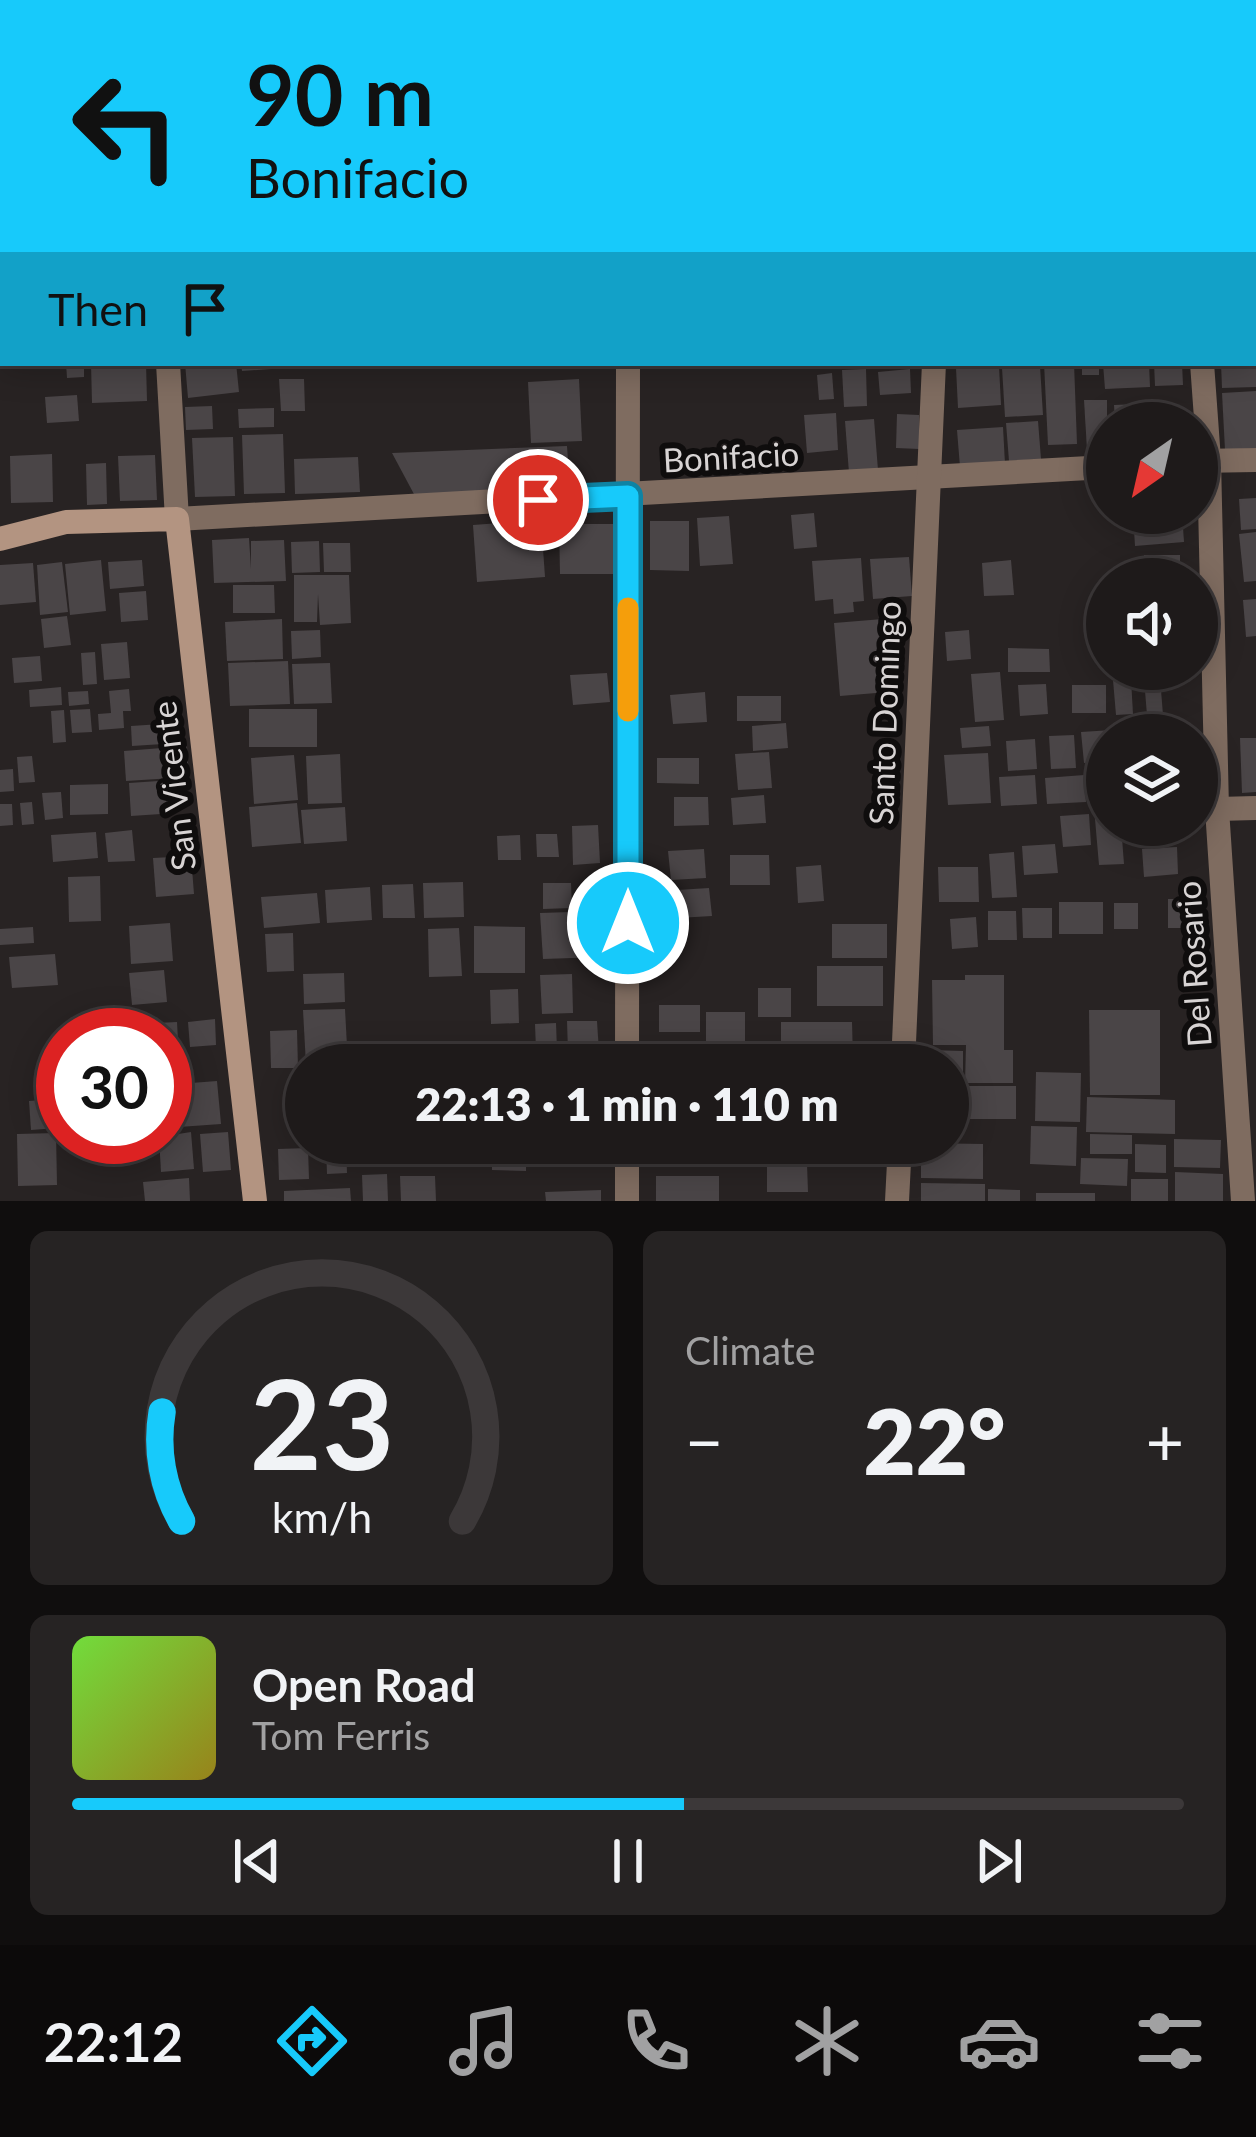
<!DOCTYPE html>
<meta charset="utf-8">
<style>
body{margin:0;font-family:Lato,sans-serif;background:#262323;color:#f1f3f6;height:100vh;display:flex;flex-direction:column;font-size:45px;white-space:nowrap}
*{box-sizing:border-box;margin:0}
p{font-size:39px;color:#a1a1a2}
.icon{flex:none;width:66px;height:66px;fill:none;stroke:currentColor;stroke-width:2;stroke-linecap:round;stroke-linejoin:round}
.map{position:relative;height:1201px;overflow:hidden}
.details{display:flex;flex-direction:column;gap:30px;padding:30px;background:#100e0e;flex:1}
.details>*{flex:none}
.guide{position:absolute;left:0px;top:0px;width:1257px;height:366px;box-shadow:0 6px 30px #0003,0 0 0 3px #3c3839;background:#17cafb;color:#111;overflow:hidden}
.needle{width:78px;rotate:214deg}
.controls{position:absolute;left:1086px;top:402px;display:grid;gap:24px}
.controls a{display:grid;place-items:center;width:132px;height:132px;border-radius:50%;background:#1e1a1a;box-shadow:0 6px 30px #0003,0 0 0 3px #3c3839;font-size:60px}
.speed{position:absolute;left:36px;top:1008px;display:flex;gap:24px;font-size:60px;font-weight:700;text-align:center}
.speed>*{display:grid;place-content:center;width:156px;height:156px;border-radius:50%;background:#1e1a1a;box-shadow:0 6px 30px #0003,0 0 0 3px #3c3839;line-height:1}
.speed .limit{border:18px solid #d22;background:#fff;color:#111}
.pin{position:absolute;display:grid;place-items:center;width:102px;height:102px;color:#fff;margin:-51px;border:6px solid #fff;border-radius:50%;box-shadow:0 3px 12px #0007}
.me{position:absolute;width:132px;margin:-66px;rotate:0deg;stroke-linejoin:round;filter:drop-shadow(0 0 9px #0008)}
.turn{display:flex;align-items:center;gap:42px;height:252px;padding:0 48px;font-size:54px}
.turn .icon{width:156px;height:156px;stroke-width:2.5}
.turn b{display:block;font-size:84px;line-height:102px}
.then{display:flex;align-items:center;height:114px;padding:0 48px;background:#0003;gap:24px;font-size:45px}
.big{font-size:90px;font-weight:800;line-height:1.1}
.details .card{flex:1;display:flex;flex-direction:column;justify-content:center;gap:18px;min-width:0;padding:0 42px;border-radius:18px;background:#262323}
.details .dial{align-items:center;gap:0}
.dial svg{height:312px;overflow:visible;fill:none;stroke:#3c3839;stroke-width:7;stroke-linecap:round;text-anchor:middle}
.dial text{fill:#f1f3f6;stroke:none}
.song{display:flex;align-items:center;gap:36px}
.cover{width:144px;height:144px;border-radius:18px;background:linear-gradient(135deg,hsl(100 70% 55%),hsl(50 70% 35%))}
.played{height:12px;border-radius:6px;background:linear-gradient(90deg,#17cafb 55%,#3c3839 55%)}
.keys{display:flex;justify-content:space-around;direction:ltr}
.heat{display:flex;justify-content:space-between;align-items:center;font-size:66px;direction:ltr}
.details .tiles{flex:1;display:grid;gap:30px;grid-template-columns:1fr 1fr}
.card:last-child{grid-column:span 2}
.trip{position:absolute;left:285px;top:1044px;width:684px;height:120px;border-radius:60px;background:#1e1a1a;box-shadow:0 6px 30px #0003,0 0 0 3px #3c3839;font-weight:800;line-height:120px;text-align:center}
.tabs{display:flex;height:192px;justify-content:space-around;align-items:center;background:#0c0a0a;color:#a1a1a2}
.tabs .icon{width:84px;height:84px}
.tabs .selected{color:#17cafb}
.tabs b{font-size:54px;color:#f1f3f6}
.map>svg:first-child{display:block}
.building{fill:#4a4547}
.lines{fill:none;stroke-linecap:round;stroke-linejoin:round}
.service{stroke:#7f6c60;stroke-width:16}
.minor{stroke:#7f6c60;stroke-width:24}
.tertiary{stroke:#7f6c60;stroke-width:24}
.secondary{stroke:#b39481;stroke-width:24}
.route-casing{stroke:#0f83a3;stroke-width:30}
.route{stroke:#17cafb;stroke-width:21}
.slow{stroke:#f59e0b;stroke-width:21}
.labels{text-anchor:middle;stroke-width:12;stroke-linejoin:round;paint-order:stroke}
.street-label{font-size:33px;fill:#d8d4d4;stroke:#0f0d0d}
</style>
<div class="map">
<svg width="1256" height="1201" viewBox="0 0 1256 1201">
<rect width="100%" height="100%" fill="#282323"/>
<g class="building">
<path d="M66,363H84V377L67,378Z"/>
<path d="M91,363H146L147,401L92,403Z"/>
<path d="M185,363H236L239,392L188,398Z"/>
<path d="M241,363H285V368L242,371Z"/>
<path d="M1044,363H1074L1077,444L1048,445Z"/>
<rect x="1082" y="363" width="17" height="12"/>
<path d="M1149,363L1150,387L1105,389L1103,364Z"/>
<path d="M1154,363H1182L1183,385L1155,386Z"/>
<path d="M1221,363H1256V387L1222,388Z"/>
<path d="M999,366L1001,405L958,408L956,368Z"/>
<path d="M1040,366L1043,415L1005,417L1002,368Z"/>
<path d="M866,369L867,406L844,407L842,370Z"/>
<path d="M910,369L911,393L880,395L878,372Z"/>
<path d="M832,373L834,399L819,400L817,375Z"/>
<path d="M279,379H304L305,411H281Z"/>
<path d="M579,379L582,441L531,443L528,382Z"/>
<path d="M1256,391V448L1225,450L1222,393Z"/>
<path d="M77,395L79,421L47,423L45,397Z"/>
<path d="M1084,400H1107V449L1087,450Z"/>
<path d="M1165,403L1166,423H1115L1114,405Z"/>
<path d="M212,406L213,429L186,430L185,407Z"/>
<path d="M274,408V427L239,428L238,409Z"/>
<path d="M836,413L838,450L807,453L804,415Z"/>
<path d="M897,414L919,415V449L896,448Z"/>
<path d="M874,419L878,470L849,473L845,421Z"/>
<path d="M1038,421L1041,459L1009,461L1006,423Z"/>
<path d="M1003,427L1005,464L960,467L957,430Z"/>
<path d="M283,434L285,493L244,494L242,435Z"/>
<path d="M233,437L235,496L195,497L192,438Z"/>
<path d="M567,446L570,489L415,496L392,453Z"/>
<path d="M52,454L53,502L11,503L10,456Z"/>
<path d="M155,455L157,500L120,501L118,456Z"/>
<path d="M358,457L360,492L295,494L294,459Z"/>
<path d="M106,463L107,504L87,505L86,464Z"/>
<path d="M1256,498V529L1241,530L1239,499Z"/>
<path d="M814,513L817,547L794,549L791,515Z"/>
<path d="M1133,513H1182L1184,542L1135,546Z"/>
<path d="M729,516L733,564L700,566L697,518Z"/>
<path d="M541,520L545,577L477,582L473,525Z"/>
<path d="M650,521H689V571L650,570Z"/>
<path d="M559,524H614V574H560Z"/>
<path d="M1256,532V581L1244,582L1239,534Z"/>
<path d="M249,538L251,569V541L284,540L286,581L214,583L212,540Z"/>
<path d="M319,541L320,572L292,573L291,542Z"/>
<path d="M323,543H350L351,572H324Z"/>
<rect x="1144" y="555" width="36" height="24"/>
<path d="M909,557L912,596L873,599L870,559Z"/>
<path d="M861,558L864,601L853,602L854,612L834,614L833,599L815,601L812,561Z"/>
<path d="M101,560L106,611L70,615L65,564Z"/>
<path d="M142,560L144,586L110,589L108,562Z"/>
<path d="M1011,560L1014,595L984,596L982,563Z"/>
<path d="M62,562L68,612L40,615L37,565Z"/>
<path d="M33,563L36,602L0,605V565Z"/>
<path d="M294,575H349L351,623L320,625L318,594L317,622H294Z"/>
<path d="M233,585H274L275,613H233Z"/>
<path d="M146,591L148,620L121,622L119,593Z"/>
<path d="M1256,599V636L1246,637L1243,600Z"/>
<path d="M67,616L71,645L44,648L41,619Z"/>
<path d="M895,618L900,691L840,696L834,623Z"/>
<path d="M282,619L283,659L227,661L225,622Z"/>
<path d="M320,630L321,657L292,659L291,631Z"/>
<path d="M969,630L971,659L947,661L945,632Z"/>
<path d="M127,642L130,678L104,680L101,644Z"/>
<path d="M1008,648L1049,649L1050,672H1008Z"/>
<path d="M95,652L97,684L83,685L81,653Z"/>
<path d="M40,656L42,681L14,683L12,658Z"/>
<path d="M288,661L290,704L230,706L228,663Z"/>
<path d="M330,663L332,703L294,704L292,664Z"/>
<path d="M1000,672L1004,720L975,722L971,674Z"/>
<path d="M607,673L610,702L573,705L570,675Z"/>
<path d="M1131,679L1133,714L1116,715L1113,680Z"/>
<path d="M1046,684L1048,714L1020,716L1018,685Z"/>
<rect x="1072" y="685" width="34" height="28"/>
<path d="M61,687L62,705L30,707L29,690Z"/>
<path d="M129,689L131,711H123L124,728L99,730L98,714L111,713L109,691Z"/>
<path d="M1161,690L1163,715H1147L1145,691Z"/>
<path d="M88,691L89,704L69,706L68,692Z"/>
<path d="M705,692L707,722L673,724L670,695Z"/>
<rect x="737" y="696" width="44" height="25"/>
<path d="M90,709L92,732L72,733L70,710Z"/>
<rect x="249" y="709" width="68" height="38"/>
<path d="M64,710L66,742L53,743L51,711Z"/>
<path d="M786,723L788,748L753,751L752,726Z"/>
<path d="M161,724L163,744L132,746L131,726Z"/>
<path d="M989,726L991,746L962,748L960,728Z"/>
<path d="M1155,728V735H1124V730Z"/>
<path d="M1112,730V735H1107V761L1084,763L1081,732Z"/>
<path d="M1074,735L1076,768L1051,769L1049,736Z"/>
<path d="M1240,738H1256V792L1242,793Z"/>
<path d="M1035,739L1037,769L1008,771L1006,741Z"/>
<path d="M187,746L189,777L126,781L124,751Z"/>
<path d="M769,752L772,788L738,790L735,754Z"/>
<path d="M988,753L991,803L948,805L944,755Z"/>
<path d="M340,754L342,803L308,804L306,756Z"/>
<path d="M294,755L298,800L254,804L251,758Z"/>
<path d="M32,756L35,782L19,783L17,757Z"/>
<path d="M657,758H699V784L657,783Z"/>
<path d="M13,769L14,791L0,792V770Z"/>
<path d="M1107,774V809L1094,810L1091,775Z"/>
<path d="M1035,775L1037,804L1001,806L999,777Z"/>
<path d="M1084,775L1086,802L1047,804L1045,778Z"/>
<path d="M173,780L176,813L131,816L129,783Z"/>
<path d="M108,784V814L70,815V785Z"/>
<path d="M61,792L63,818L45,820L42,793Z"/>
<path d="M764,795L766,823L733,825L731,798Z"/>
<path d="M674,797H708L709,825L674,826Z"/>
<path d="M32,802L34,824L22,825L20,803Z"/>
<path d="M297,803L301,843L252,847L249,807Z"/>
<path d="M0,804H12L13,825L0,826Z"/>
<path d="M345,807L347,841L304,844L301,810Z"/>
<path d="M1089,814L1091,845L1063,847L1060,816Z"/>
<path d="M1107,818V825H1121L1124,864L1099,865L1095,819Z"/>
<path d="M598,825L600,863L573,865L572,826Z"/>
<path d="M132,830L135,861L108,862L105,833Z"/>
<path d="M96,832L98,858L53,862L51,835Z"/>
<path d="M536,834H557L559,857H537Z"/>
<path d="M520,835L521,860H498L497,836Z"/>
<path d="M1055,844L1058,873L1024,875L1022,846Z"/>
<path d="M1177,847L1178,874L1144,877L1142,849Z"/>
<path d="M704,849L706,878L671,880L668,851Z"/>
<path d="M1014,852L1017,897L992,898L989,854Z"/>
<path d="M730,855H769L770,885H730Z"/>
<path d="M191,856L194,894L156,897L153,858Z"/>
<path d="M821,865L824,901L798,903L796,867Z"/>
<path d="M938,867H978L979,902H939Z"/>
<path d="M100,876L101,921L69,922L68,877Z"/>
<path d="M463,882L464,917L424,918L423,883Z"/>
<path d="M543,883H571L572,908L543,909Z"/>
<path d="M413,884L415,918H383L382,885Z"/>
<path d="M370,887L372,920L327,923L325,890Z"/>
<path d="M709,888L712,916L678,918L677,890Z"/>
<path d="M317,893L320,923L264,928L261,897Z"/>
<rect x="1168" y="899" width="35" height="29"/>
<rect x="1059" y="902" width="44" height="32"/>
<rect x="1114" y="903" width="24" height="26"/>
<path d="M1022,908H1052V938H1023Z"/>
<path d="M601,911L602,957L543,959L540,913Z"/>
<path d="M988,911H1016L1017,940H988Z"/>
<path d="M976,917L978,947L952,949L950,919Z"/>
<path d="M170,923L173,961L131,964L129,926Z"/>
<rect x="832" y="924" width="55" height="34"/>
<path d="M474,926L525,927V973H474Z"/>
<path d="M33,927L34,943L0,945V929Z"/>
<path d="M459,928L462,976L429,977L428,929Z"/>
<path d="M293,933L294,971L267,972L265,934Z"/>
<path d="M55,954L58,985L12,988L9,957Z"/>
<rect x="817" y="966" width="66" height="40"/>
<path d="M164,970L167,1002L132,1005L129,973Z"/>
<path d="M344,973L345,1002L304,1004L303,974Z"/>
<path d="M572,974L573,1013L542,1014L540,975Z"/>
<path d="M965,975H1004V1050H1013V1083H965L966,1045H933L932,980H965Z"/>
<rect x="758" y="988" width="33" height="29"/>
<path d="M518,989L519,1023L491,1024L490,990Z"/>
<rect x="659" y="1005" width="41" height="27"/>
<path d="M345,1009L348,1065H306L303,1010Z"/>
<path d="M1089,1010H1160V1095H1090Z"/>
<rect x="706" y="1012" width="39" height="37"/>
<path d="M215,1019L216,1045L190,1047L188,1022Z"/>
<path d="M567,1021H597L599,1052L568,1053Z"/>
<path d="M177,1022L179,1058L165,1060V1035H137L136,1024Z"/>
<path d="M781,1022H852L853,1059H781Z"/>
<path d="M556,1023L557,1050H536L535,1024Z"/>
<path d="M297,1030L298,1068H271L270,1031Z"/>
<rect x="650" y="1041" width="37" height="24"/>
<path d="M928,1050L963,1051V1085H948V1065H928Z"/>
<path d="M574,1057V1065H544L543,1058Z"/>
<path d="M1036,1072L1081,1073L1080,1122L1035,1121Z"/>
<path d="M217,1081L221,1124L165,1128V1085Z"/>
<path d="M967,1086H1016V1119H948V1088Z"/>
<path d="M1087,1097L1175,1100V1134L1086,1132Z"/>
<path d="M55,1099L57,1128L31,1130L29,1101Z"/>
<path d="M1031,1126L1077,1127L1076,1166L1030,1164Z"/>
<path d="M191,1132L194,1169L161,1172L159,1137Z"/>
<path d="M228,1132L231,1170L203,1172L200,1134Z"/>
<path d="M56,1133L57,1185L18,1186L17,1134Z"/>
<path d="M1090,1134L1132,1135V1154H1090Z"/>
<path d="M1174,1139L1221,1140L1220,1168L1174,1167Z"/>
<path d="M326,1143H346L347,1173L327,1174Z"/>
<path d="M445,1143H472L473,1164L446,1165Z"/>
<path d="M492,1143H526V1171L492,1170Z"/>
<path d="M573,1143H608V1153H574Z"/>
<path d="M834,1143H879V1165L835,1166Z"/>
<path d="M921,1143L983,1144V1179L921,1178Z"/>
<path d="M1135,1144L1166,1145V1173L1135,1172Z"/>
<path d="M308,1148L309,1179L279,1180L278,1149Z"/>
<path d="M1081,1158L1128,1159L1127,1186L1080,1184Z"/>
<path d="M767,1164H807L808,1192H767Z"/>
<path d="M1175,1172L1223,1174V1201H1175Z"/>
<path d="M387,1174L388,1201H363L362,1175Z"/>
<path d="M400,1176H435L436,1201H401Z"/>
<rect x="656" y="1176" width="63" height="25"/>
<path d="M189,1178L190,1201H145L143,1182Z"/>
<rect x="1131" y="1179" width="37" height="22"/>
<path d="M921,1183L985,1184V1201H921Z"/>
<path d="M350,1188L351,1201H284V1191Z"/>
<path d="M988,1189L1020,1190V1201H988Z"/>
<path d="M601,1190V1201H546L545,1192Z"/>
<rect x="1036" y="1193" width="59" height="8"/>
</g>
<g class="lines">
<path class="service" d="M1177,0V3"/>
<g class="minor">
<path d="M615,0L616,3"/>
<path d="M956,3V0"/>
<path d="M1254,172H1256"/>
<path d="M1202,363L1209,460L1217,809L1243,1201"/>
<path d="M1197,461L1256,460"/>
<path d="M177,519L1107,467"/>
<path d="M1217,809L1256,808"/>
<path d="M627,1065L628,363"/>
<path d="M903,1065L934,363"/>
<path d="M627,1201V1143"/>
<path d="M897,1201L900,1143"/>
</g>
<g class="tertiary">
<path d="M124,0L125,3"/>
<path d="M168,363L177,519"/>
</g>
<path class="secondary" d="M0,539L66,522L177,519L255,1201"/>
</g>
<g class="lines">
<defs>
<path id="route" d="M538,500L628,496V923"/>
</defs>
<use href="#route" class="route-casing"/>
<use href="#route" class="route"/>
<path class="slow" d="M628,711V608"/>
</g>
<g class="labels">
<g class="street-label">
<text transform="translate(731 457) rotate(-3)" y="12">Bonifacio</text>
<text transform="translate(885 713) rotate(-88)" y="12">Santo Domingo</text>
<text transform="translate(174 786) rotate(-97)" y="12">San Vicente</text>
<text transform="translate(1194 964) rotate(-94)" y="12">Del Rosario</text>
</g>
</g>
</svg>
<div class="controls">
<a><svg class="needle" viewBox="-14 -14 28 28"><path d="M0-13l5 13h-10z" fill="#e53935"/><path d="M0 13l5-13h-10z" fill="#a1a1a2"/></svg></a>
<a><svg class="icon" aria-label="sound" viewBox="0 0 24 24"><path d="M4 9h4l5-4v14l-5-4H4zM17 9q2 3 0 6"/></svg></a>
<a><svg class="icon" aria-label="layers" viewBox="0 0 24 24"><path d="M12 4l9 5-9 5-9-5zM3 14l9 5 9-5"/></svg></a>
</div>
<div class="speed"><div class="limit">30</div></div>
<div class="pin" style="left:538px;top:500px;background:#d93025"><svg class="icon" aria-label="arrive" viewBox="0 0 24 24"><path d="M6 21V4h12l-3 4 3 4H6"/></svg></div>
<svg class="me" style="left:628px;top:923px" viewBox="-20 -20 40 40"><circle r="17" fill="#17cafb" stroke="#fff" stroke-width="3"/><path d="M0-11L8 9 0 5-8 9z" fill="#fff"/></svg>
<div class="trip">22:13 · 1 min · 110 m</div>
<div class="guide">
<div class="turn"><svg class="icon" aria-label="left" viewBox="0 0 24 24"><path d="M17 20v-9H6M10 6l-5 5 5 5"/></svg><div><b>90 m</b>Bonifacio</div></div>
<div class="then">Then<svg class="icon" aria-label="arrive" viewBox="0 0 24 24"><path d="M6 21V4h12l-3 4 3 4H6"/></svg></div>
</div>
</div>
<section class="details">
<div class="tiles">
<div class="card dial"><svg viewBox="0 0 100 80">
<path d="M14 69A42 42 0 1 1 86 69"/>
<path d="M14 69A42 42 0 0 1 9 41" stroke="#17cafb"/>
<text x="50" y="56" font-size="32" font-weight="700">23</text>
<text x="50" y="72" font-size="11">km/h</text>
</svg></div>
<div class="card"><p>Climate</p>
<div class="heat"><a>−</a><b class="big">22°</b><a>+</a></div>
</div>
<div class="card">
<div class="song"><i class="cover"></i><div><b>Open Road</b><p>Tom Ferris</p></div></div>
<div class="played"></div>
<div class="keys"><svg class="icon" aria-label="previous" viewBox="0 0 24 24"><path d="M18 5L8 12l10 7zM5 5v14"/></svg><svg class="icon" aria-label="pause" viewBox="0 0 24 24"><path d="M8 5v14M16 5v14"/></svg><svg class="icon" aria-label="next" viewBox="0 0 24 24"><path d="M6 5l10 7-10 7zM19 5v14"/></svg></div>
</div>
</div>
</section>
<nav class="tabs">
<b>22:12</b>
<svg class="icon selected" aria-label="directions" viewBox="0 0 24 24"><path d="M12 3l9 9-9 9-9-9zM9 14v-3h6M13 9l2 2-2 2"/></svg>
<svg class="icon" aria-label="music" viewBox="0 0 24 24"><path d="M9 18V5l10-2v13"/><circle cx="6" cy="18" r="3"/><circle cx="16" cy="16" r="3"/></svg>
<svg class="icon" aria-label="phone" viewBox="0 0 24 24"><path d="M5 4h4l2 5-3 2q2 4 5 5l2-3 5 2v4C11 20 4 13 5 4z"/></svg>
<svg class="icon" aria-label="climate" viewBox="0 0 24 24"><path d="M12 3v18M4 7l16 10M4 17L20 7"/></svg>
<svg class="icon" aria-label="car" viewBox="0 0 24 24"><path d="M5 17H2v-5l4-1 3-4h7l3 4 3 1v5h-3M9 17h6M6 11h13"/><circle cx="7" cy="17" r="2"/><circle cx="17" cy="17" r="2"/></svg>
<svg class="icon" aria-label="filters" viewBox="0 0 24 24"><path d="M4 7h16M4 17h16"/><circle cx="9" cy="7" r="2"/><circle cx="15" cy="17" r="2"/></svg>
</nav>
